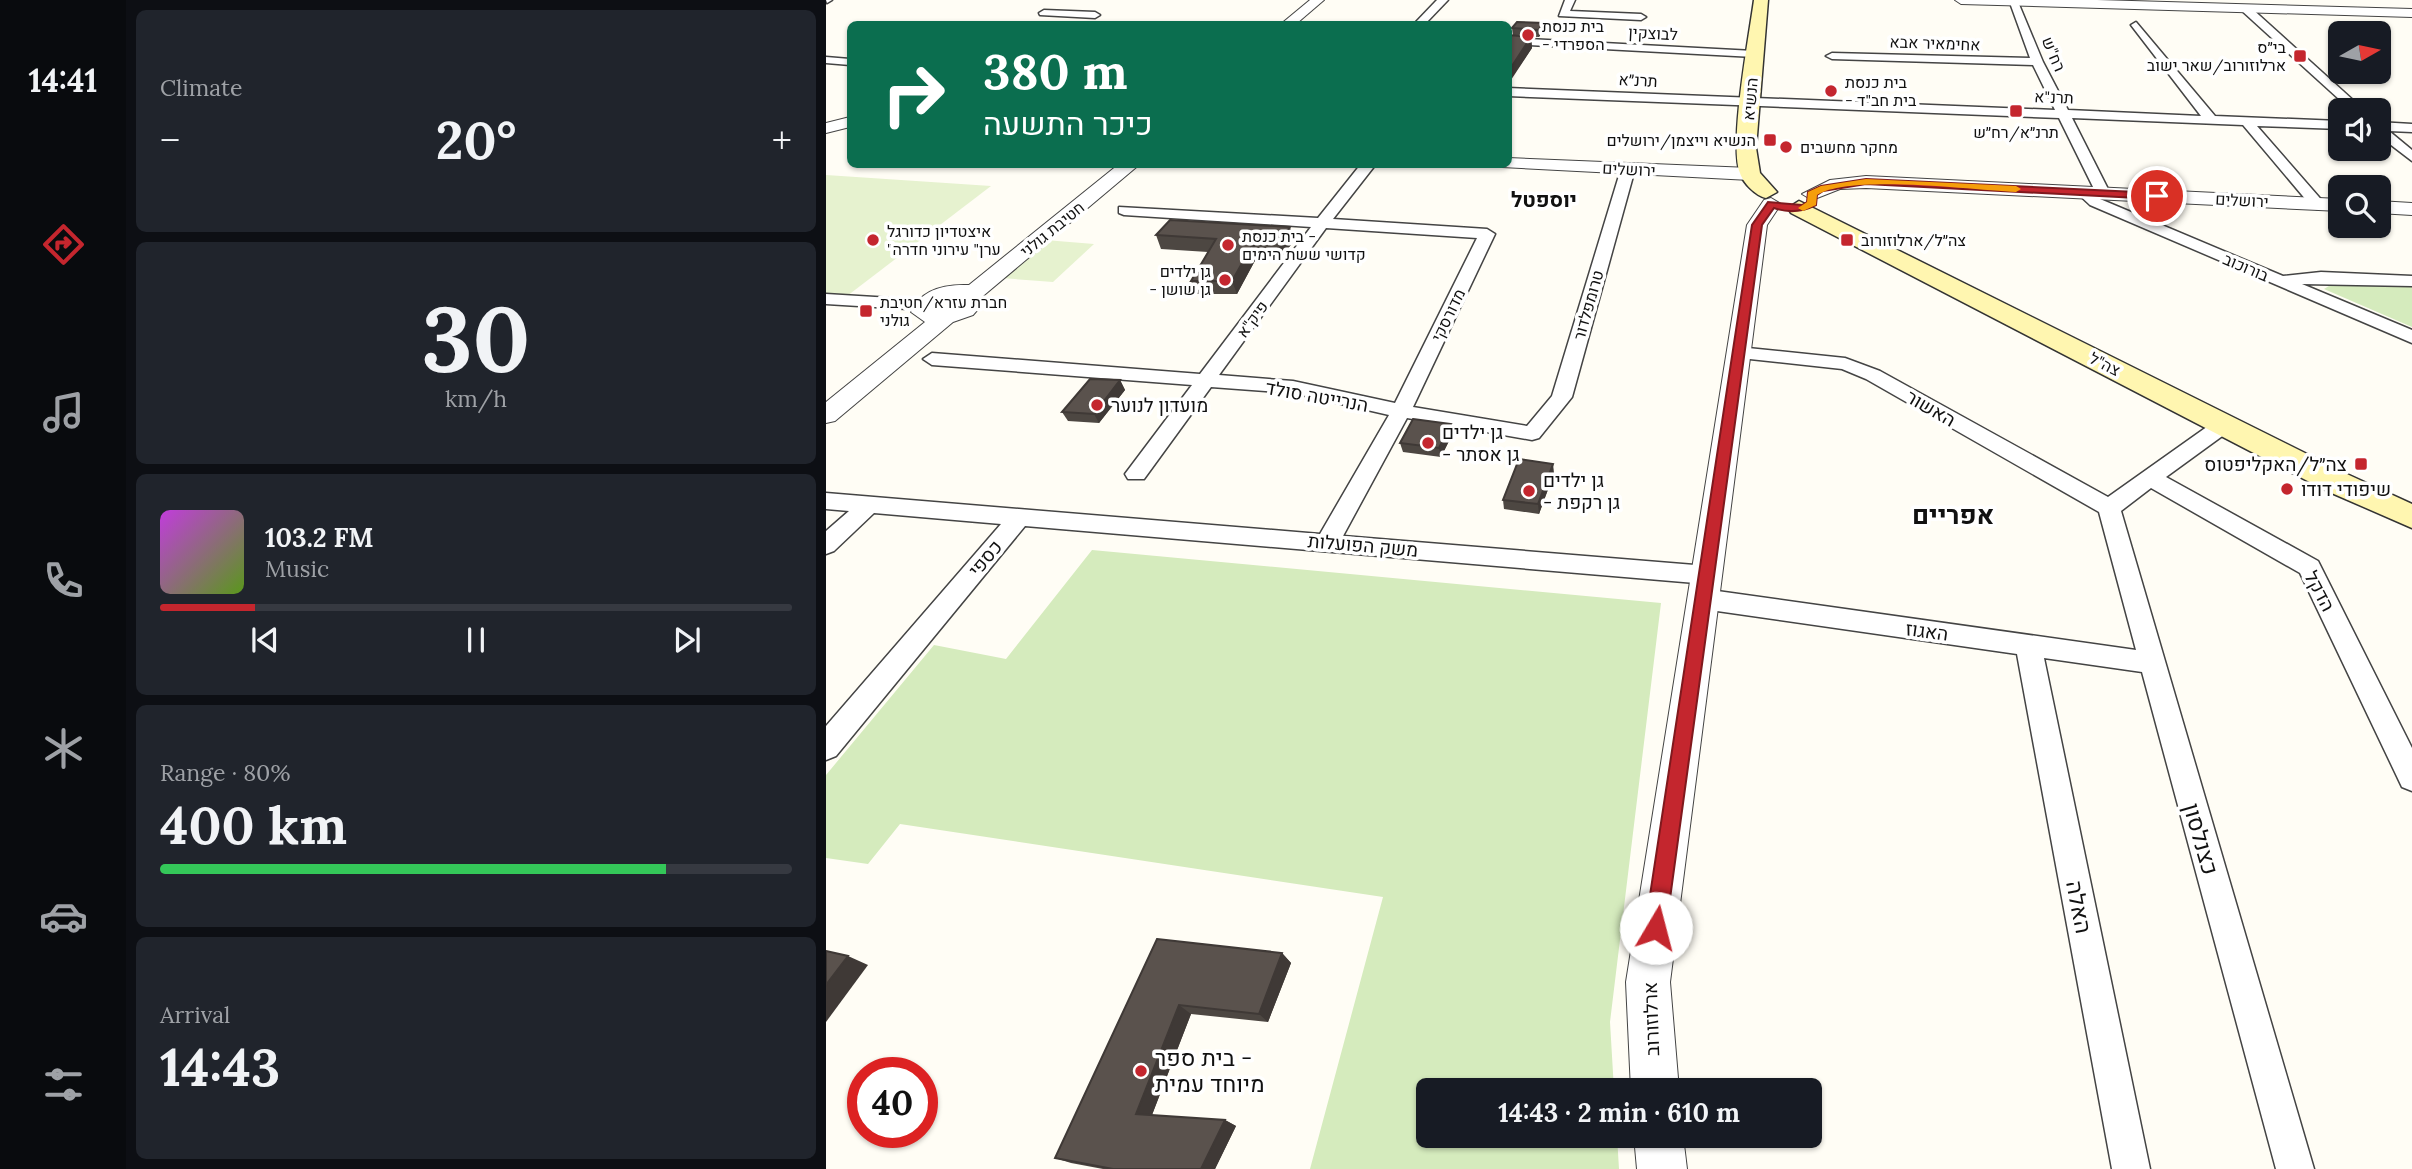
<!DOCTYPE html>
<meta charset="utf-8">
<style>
body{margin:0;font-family:Lora,Heebo,serif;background:#20242c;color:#f1f3f6;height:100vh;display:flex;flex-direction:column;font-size:26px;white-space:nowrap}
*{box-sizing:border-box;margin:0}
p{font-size:23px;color:#9ea1a6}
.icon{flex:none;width:38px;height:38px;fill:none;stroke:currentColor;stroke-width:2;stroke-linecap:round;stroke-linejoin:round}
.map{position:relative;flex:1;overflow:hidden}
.side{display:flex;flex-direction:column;gap:10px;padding:10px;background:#0d0f14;width:700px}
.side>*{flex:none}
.hud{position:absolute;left:21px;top:21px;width:665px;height:147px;border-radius:10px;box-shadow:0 2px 5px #0004;background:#0b6e4f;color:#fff;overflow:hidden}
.needle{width:46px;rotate:81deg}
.buttons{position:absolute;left:1502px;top:21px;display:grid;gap:14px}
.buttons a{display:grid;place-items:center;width:63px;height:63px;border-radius:10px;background:#171b24;box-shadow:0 2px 5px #0004;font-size:35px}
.speed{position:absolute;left:21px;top:1057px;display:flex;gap:14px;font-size:35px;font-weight:700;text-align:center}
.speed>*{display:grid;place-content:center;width:91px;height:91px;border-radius:50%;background:#171b24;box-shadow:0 2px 5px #0004;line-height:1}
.speed .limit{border:10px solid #d22;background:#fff;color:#111}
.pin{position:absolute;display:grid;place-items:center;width:60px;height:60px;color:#fff;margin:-30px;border:4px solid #fff;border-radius:50%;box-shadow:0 2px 7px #0007}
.me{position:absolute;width:77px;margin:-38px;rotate:8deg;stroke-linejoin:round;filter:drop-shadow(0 0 5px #0008)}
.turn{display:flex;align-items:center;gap:24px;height:147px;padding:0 21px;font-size:32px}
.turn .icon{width:91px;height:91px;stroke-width:2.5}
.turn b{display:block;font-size:49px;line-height:60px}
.big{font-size:52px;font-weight:800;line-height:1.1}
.side .widget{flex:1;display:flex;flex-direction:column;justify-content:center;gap:10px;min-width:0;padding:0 24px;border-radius:10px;background:#20242c}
.side .dial{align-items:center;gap:0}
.dial b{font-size:91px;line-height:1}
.song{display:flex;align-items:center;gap:21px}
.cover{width:84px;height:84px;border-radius:10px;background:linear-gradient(135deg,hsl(290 70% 55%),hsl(90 70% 35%))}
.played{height:7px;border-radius:4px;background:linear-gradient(90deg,#c4262e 15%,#363941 15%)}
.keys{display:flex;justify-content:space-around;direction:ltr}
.heat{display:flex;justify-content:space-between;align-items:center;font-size:38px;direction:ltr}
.charge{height:10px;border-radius:5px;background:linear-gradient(90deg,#34c759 80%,#363941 0)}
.trip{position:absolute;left:590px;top:1078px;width:406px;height:70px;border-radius:10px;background:#171b24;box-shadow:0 2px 5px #0004;font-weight:800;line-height:70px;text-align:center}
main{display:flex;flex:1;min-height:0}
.tabs{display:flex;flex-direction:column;width:126px;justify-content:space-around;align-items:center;background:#090b0e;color:#9ea1a6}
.tabs .icon{width:49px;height:49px}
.tabs .current{color:#c4262e}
.tabs b{font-size:32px;color:#f1f3f6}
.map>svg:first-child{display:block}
.green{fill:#d5ebbd}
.pitch{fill:#e6f2cf}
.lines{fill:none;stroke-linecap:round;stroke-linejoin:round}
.minor-casing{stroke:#444;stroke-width:3}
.tertiary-casing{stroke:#444;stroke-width:2}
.secondary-casing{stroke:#333;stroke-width:3}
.minor{fill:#fff;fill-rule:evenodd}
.tertiary{fill:#fff;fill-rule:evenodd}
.secondary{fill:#fff6b0;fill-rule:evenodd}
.wall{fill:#4d4742}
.shaded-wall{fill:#3f3936}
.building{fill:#5a524d;stroke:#3f3936;stroke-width:2}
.route{fill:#c4262e;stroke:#7f191e;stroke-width:2}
.slow{fill:#f59e0b}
.poi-dot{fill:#c4262e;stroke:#fff;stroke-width:2.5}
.labels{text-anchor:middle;stroke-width:7;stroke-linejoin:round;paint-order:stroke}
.far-poi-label{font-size:16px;fill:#111;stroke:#fff;text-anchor:start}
.far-street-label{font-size:16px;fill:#111;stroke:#fff}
.street-label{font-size:19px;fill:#111;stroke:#fff}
.poi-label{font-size:19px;fill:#111;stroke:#fff;text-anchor:start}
.far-district-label{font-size:21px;font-weight:bold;fill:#111;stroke:#fff}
.near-street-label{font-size:23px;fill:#111;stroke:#fff}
.near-poi-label{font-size:23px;fill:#111;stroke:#fff;text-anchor:start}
.district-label{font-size:26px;font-weight:bold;fill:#111;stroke:#fff}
</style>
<main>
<nav class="tabs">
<b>14:41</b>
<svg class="icon current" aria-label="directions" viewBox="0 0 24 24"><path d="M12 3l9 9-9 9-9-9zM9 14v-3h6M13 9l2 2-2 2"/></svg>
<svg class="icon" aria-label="music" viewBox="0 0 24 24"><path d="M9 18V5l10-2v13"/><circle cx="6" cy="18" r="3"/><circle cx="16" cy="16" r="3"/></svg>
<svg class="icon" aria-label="phone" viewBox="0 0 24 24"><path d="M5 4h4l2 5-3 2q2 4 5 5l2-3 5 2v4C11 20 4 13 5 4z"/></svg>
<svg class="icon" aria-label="climate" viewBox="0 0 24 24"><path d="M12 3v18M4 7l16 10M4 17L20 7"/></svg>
<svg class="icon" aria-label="car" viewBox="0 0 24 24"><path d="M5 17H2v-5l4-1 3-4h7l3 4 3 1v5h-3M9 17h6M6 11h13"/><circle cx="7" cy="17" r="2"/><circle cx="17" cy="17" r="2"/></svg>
<svg class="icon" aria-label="filters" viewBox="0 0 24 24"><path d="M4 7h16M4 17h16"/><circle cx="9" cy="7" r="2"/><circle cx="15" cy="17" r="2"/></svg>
</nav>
<section class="side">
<div class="widget"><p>Climate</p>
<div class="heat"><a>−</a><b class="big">20°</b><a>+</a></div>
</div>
<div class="widget dial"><b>30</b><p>km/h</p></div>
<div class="widget">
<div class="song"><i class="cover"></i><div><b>103.2 FM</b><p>Music</p></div></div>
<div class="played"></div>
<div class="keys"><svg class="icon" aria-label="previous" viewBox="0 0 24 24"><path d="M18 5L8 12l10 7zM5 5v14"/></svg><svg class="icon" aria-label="pause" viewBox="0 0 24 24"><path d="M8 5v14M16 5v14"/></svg><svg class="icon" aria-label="next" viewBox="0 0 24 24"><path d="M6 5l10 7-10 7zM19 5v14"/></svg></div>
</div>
<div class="widget"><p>Range · 80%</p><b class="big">400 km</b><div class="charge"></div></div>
<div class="widget"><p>Arrival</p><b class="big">14:43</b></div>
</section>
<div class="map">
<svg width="1586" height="1169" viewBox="0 0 1586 1169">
<rect width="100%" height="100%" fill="#fffdf5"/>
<g class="green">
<path d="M1508,283L1586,287V327L1498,289Z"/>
<path d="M266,550L835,603L784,1022L788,1090H602V1136H791L793,1169H484L557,897L74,824L42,864L0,858V775L108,645L180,659Z"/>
</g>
<g class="pitch">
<path d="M0,175L165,186L21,296L0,294Z"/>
<path d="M219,240L268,244L227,282L175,278Z"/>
</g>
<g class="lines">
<defs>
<g id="minor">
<path d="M0,0H6L1,3Z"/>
<path d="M611,0H622L599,24H588Z"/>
<path d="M739,0H749L744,11L815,14L820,17L815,20L733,16Z"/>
<path d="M1183,0L1192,2L1217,62L1242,110L1375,116L1305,25L1310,22L1389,116L1514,121V129L1431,126L1499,204L1491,209L1486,207L1417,125L1246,118L1284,193L1277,197L1270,193L1233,118L682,96V88L1229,110L1207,65L1006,59L1000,56L1006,53L1204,58Z"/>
<path d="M1415,6H1423L1538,110H1525L1415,10Z"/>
<path d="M218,10L269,12L274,15L269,18L214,15L213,13Z"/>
<path d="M682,38L928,51L934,54L928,57L682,44Z"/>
<path d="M0,57L24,59V65L0,63Z"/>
<path d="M1552,122L1586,124V132L1563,131L1586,150V161L1552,135Z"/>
<path d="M535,164H550L507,219L661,229L669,234L587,407L701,426L726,396L795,169L802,165L809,169L746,397L713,438L706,440L581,418L517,536L881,566L890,569L893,575L890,581L881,584L199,526L10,756L0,760V726L175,524L48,513L8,551L0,554V531L23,511L0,509V493L494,534L563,415L467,393L385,387L318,479H302L299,474L366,385L106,365L97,359L106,353L374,374L485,227L298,215L293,213V207L492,218ZM500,228L651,238L569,403L467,381L393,375Z"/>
<path d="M1257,188L1274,199L1457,276L1495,272L1586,276V286L1476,284L1586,330V343L1264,205L1250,192Z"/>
<path d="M0,294L98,300L107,305L98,310L0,304Z"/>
<path d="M912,347L1019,358L1054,371L1282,497L1392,419H1406L1409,424L1406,429L1340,477L1492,561L1586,748V791L1576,787L1474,573L1325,488L1295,511L1488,1169H1450L1316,672L1218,658L1324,1169H1286L1191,654L877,609L868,606L865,599L868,592L877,589L1310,650L1273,512L1040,379L1016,369L905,357L903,353L905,349Z"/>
</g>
<g id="tertiary">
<path d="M484,0H498L470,24H455Z"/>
<path d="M1129,0H1271L1586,9V17L1135,4Z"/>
<path d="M24,117V127L0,133V123Z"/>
<path d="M682,158L924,168L933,174L924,180L676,167L674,164H682Z"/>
<path d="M293,164H314L157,296L160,300L147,315L127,322L9,421L0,423V402L99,322L85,312C95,289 119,284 143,285ZM129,298L137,300L123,309L108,310L116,302Z"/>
<path d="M1040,176L1514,199V211L1040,188L1014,189L986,200L976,194L1004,180Z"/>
<path d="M945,198L955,204L941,225L844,982L853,1090H805L800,982L921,225L938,200Z"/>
<path d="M1552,201L1586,203V215L1552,213Z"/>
<path d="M808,1136H857L861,1169H811Z"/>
</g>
<g id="secondary">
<path d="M928,0H942L930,148L934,173L951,192L940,198C930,196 917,183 914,173C903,142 923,37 928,0Z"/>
<path d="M973,201L1523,475L1586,504V528L1501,491L965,213L962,208Z"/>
</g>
</defs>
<use href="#minor" class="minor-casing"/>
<use href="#tertiary" class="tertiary-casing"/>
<use href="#secondary" class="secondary-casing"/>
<use href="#minor" class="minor"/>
<use href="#tertiary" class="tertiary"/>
<use href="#secondary" class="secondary"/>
</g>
<g class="wall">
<path d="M717,23V30L713,37L691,36L705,37L706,48L682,83V35L687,36L686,28Z"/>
<path d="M330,235L468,241L456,256L432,255L411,294H370L365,281L382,252L335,249Z"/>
<path d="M294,380L299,390L273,423L242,421L236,412Z"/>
<path d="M627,433L615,457L577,452L574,443Z"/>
<path d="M728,473L713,514L678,509L677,500Z"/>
<path d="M331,939L456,953L465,963L442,1022L365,1014L326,1115L399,1120L410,1126L389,1169H277L245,1163L229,1158Z"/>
</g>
<g class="shaded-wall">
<path d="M717,23V30L713,37V30Z"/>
<path d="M705,37L706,48L683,83L682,72Z"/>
<path d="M464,227L468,241L456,256L452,243Z"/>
<path d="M428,242L432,255L411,294L406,281Z"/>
<path d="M294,380L299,390L273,423L268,414Z"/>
<path d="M625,424L627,433L615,457L613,448Z"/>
<path d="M727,464L728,473L713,514L712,504Z"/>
<path d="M456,953L465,963L442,1022L433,1014Z"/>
<path d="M22,956L42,965L0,1022V985Z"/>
<path d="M353,1005L365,1014L324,1120L310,1114Z"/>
<path d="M399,1120L410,1126L389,1169H375Z"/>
</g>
<g class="building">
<path d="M691,22L717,23L713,30L686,28Z"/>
<path d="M682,35L705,37L682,72Z"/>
<path d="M344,220L464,227L452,243L428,242L406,281H365L390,239L330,235Z"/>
<path d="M264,379L294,380L268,414L236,412Z"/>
<path d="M587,419L625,424L613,448L574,443Z"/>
<path d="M693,459L727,464L712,504L677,500Z"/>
<path d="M331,939L456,953L433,1014L353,1005L310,1114L399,1120L375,1169H287L229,1158Z"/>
<path d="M0,951L22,956L0,985Z"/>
</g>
<path class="route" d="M1040,179L1331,193L1336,196L1331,199L1040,184L997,191L991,195L990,205C976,212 962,213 948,208L936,225L840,928L837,935L830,938L822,935L819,928L926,225L942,202L976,205L981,202L982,192L995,186Z"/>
<path class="slow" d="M1040,179L1190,186L1195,189L1190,192C1147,190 1024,174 991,195L990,205L977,211L972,208L981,202L982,192L995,186Z"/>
<g class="poi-dot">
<circle cx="702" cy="35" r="7"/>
<rect x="1467" y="49" width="14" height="14" rx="3.5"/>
<circle cx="1005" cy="91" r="7"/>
<rect x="1183" y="104" width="14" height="14" rx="3.5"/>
<rect x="937" y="133" width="14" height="14" rx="3.5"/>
<circle cx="960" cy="147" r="7"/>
<circle cx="47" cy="240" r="7"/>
<rect x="1014" y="233" width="14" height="14" rx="3.5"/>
<circle cx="402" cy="245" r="7"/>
<circle cx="399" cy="280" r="7"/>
<rect x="33" y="304" width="14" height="14" rx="3.5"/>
<circle cx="271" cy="405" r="7"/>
<circle cx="602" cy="443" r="7"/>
<rect x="1528" y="457" width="14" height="14" rx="3.5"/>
<circle cx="1461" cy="489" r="7"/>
<circle cx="703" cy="491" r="7"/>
<circle cx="315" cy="1071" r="7"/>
</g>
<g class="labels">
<g class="far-poi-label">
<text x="716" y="32">בית כנסת<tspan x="716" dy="18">- הספרדי</tspan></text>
<text x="1460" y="53" text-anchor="end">בי״ס<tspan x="1460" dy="18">ארלוזורוב/שאר ישוב</tspan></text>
<text x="1019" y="88">בית כנסת<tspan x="1019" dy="18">- בית חב"ד</tspan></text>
<text x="1190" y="138" text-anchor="middle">תרנ״א/רח״ש</text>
<text x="930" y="146" text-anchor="end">הנשיא וייצמן/ירושלים</text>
<text x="974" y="153">מחקר מחשבים</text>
<text x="61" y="237">איצטדיון כדורגל<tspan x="61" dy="18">"ערן" עירוני חדרה</tspan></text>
<text x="416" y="242">בית כנסת -<tspan x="416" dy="18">קדושי ששת הימים</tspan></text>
<text x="1035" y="246">צה״ל/ארלוזורוב</text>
<text x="385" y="277" text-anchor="end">גן ילדים<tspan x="385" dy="18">- גן שושן</tspan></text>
<text x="54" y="308">חברת עזרא/חטיבת<tspan x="54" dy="18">גולני</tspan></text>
</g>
<g class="far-street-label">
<text transform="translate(827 33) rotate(3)" y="6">לבוצקין</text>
<text transform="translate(1109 43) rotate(2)" y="6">אחימאיר אבא</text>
<text transform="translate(1228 54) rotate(67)" y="6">רח"ש</text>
<text transform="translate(812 80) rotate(3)" y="6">תרנ״א</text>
<text transform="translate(1228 97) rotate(2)" y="6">תרנ"א</text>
<text transform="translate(924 99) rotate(-85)" y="6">הנשיא</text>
<text transform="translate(803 169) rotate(3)" y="6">ירושלים</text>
<text transform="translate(1416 200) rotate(3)" y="6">ירושלים</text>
<text transform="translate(226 229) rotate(-39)" y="6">חטיבת גולני</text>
<text transform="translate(1420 267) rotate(23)" y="6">בורוכוב</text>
<text transform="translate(762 305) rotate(-74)" y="6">טרומפלדור</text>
<text transform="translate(622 315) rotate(-64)" y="6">מדורסקי</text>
<text transform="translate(426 319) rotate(-54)" y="6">פיק"א</text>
<text transform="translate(1279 364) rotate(27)" y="6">צה"ל</text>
</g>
<g class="street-label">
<text transform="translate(491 396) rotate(10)" y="7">הנרייטה סולד</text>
<text transform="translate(1105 408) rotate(30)" y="7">האשור</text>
<text transform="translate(537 545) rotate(5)" y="7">משק הפועלות</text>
<text transform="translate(159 558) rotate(-50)" y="7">כספי</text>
<text transform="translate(1494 591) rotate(62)" y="7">הדקל</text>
<text transform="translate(1101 631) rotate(8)" y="7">האגוז</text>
<text transform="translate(825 1019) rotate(-92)" y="7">ארלוזורוב</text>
</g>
<g class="poi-label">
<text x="285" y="412">מועדון לנוער</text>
<text x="616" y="439">גן ילדים<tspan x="616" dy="22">- גן אסתר</tspan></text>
<text x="1521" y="471" text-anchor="end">צה״ל/האקליפטוס</text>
<text x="717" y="487">גן ילדים<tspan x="717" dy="22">- גן רקפת</tspan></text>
<text x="1475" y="496">שיפודי דודו</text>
</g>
<g class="far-district-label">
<text x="718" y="207">יוספטל</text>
</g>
<g class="near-street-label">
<text transform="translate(1375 839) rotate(74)" y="8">כצנלסון</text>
<text transform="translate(1253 907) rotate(79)" y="8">האלה</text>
</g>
<g class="near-poi-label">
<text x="329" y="1066">בית ספר -<tspan x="329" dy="26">מיוחד עמית</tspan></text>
</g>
<g class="district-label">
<text x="1127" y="524">אפריים</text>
</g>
</g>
</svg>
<div class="buttons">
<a><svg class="needle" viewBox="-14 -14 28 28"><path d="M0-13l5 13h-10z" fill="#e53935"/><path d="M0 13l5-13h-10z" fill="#9ea1a6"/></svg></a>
<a><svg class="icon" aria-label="sound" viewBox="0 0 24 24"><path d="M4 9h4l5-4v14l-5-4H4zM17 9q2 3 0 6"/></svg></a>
<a><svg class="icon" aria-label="search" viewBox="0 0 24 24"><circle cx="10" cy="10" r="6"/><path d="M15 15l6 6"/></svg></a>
</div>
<div class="speed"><div class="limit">40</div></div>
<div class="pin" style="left:1331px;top:196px;background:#d93025"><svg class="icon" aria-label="arrive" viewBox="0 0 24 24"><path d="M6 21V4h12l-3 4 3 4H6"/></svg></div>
<svg class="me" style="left:830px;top:928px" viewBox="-20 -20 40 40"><circle r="19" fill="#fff"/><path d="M0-13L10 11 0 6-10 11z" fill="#c4262e"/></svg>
<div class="trip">14:43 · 2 min · 610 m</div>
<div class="hud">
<div class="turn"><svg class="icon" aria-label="right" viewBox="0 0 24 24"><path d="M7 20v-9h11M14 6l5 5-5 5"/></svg><div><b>380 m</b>כיכר התשעה</div></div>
</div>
</div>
</main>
